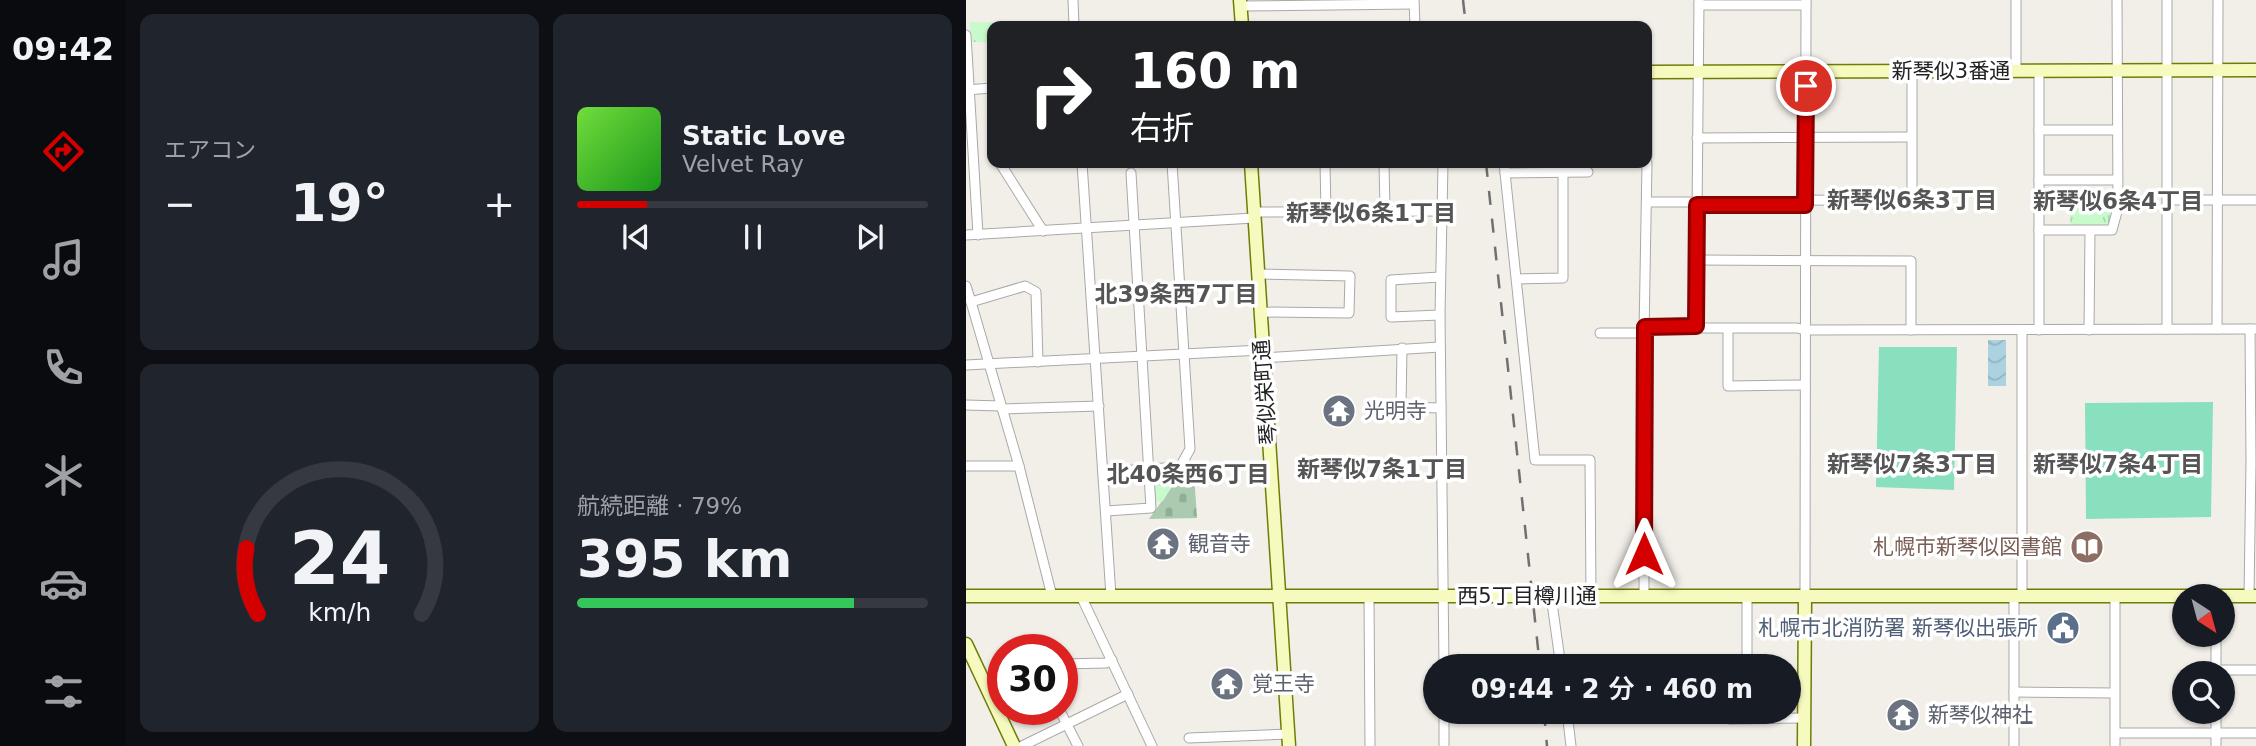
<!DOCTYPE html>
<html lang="ja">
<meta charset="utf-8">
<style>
body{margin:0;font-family:"DejaVu Sans","Noto Sans JP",sans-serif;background:#20242c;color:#f1f3f6;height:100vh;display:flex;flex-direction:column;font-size:26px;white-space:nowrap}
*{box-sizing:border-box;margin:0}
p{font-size:23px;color:#9ea1a6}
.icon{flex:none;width:38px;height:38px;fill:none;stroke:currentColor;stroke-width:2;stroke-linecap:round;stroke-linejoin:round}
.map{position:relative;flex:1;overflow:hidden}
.side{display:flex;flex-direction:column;gap:14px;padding:14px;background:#0d0f14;width:840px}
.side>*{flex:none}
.guide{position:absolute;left:21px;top:21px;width:665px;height:147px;border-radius:14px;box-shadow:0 2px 5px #0004;background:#202124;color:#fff;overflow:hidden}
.needle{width:46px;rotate:144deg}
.controls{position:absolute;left:1206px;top:584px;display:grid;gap:14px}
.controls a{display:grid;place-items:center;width:63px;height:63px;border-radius:50%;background:#171b24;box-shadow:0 2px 5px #0004;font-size:35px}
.speed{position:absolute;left:21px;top:634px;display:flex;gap:14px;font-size:35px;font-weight:700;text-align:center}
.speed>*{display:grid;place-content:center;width:91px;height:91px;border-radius:50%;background:#171b24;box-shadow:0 2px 5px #0004;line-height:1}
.speed .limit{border:10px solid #d22;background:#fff;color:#111}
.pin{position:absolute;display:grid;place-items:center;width:60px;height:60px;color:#fff;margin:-30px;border:4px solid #fff;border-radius:50%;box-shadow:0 2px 7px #0007}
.me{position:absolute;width:77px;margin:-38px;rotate:0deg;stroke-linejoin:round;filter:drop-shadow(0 0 5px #0008)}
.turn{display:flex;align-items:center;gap:24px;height:147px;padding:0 28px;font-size:32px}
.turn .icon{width:91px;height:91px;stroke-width:2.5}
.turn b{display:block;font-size:49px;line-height:60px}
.big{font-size:52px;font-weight:600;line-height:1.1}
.side .card{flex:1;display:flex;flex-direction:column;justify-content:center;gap:10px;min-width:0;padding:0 24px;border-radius:14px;background:#20242c}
.side .dial{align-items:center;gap:0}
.dial svg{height:182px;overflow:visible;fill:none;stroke:#363941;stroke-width:7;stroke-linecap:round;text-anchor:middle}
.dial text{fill:#f1f3f6;stroke:none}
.song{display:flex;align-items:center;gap:21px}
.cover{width:84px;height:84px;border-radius:10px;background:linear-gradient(135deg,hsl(100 70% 55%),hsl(120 70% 35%))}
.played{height:7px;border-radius:4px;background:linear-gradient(90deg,#d40000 20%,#363941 20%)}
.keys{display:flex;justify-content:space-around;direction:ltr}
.heat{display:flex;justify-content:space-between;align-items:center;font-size:38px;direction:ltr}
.charge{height:10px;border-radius:5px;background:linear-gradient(90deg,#34c759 79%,#363941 0)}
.side .tiles{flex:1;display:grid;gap:14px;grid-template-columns:repeat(2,1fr)}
.trip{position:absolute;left:457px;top:654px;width:378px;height:70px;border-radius:35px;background:#171b24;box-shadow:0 2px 5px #0004;font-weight:600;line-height:70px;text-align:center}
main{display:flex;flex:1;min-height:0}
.dock{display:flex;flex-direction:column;width:126px;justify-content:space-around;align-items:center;background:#090b0e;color:#9ea1a6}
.dock .icon{width:49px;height:49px}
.dock .on{color:#d40000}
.dock b{font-size:32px;color:#f1f3f6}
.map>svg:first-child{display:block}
.cemetery{fill:url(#cemetery-stones)}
.park{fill:url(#park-tufts)}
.pitch{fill:#88e0be}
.water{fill:url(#water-waves)}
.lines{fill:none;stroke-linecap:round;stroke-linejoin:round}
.street-casing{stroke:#a9a9a9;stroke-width:11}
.secondary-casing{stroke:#707d05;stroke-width:15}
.street{stroke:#fff;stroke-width:9}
.secondary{stroke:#f7fabf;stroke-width:12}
.rail{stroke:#707070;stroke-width:2.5;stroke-dasharray:14 14;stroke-linecap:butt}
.route-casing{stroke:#8a0000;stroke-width:18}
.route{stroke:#d40000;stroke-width:12}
.labels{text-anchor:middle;stroke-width:7;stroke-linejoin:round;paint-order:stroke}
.street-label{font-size:21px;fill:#222;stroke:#fff}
.worship-label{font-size:21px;fill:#5b616d;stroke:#fff;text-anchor:start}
.education-label{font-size:21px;fill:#785e54;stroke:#fff;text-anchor:end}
.service-label{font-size:21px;fill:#4e5e75;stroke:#fff;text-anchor:end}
.neighbourhood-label{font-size:23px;font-weight:bold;fill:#555;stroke:#fff}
</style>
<main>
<nav class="dock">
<b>09:42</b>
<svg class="icon on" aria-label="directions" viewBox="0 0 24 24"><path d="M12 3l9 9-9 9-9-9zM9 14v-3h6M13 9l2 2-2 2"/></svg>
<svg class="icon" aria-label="music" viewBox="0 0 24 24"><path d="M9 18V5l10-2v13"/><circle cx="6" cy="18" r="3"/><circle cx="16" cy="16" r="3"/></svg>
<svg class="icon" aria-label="phone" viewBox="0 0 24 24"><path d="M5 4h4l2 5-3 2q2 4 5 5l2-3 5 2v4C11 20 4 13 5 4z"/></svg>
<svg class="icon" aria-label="climate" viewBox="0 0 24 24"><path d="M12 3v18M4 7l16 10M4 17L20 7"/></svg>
<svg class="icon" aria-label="car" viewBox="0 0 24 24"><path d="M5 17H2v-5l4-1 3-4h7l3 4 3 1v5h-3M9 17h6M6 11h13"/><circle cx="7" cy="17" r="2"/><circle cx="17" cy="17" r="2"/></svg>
<svg class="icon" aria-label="filters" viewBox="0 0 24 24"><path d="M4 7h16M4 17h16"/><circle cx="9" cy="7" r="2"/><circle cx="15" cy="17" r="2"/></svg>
</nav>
<section class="side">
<div class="tiles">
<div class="card"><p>エアコン</p>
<div class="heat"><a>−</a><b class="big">19°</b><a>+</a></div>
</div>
<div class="card">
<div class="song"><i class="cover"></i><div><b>Static Love</b><p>Velvet Ray</p></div></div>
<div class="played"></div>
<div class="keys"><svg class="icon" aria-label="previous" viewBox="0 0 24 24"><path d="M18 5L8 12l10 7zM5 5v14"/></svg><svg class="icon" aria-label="pause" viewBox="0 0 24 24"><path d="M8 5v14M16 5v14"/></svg><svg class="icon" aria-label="next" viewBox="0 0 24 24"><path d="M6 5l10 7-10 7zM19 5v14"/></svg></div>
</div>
<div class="card dial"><svg viewBox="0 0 100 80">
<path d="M14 69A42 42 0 1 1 86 69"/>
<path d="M14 69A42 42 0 0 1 9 40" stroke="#d40000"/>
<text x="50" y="56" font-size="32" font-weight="700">24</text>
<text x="50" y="72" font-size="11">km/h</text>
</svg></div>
<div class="card"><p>航続距離 · 79%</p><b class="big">395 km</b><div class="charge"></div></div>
</div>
</section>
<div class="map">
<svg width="1290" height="746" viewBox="0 0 1290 746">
<defs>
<pattern id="cemetery-stones" width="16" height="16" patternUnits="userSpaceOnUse" patternTransform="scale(1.75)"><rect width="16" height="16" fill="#aacbaf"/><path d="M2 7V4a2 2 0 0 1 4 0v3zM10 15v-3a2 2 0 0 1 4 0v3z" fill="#92ae96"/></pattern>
<pattern id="park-tufts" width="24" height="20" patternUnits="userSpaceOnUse" patternTransform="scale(1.75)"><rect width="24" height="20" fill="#c8facc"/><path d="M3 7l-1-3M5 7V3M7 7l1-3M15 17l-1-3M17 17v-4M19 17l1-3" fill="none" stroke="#acd6af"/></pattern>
<pattern id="water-waves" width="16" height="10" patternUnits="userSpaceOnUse" patternTransform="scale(1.75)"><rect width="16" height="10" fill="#aad3df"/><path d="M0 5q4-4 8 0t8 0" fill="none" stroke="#92b5bf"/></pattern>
</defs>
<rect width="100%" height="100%" fill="#f2efe9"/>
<path class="cemetery" d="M216,473L229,488L231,518L183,519Z"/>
<g class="park">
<path d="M4,22L101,23V26H26V42H5Z"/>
<path d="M1103,208H1147L1142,226L1105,227Z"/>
<path d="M215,470L197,501L189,502L187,472Z"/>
</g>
<g class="pitch">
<path d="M913,347H991L988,490L910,487Z"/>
<path d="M1247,402L1245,517L1120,519L1119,403Z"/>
</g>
<rect class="water" x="1022" y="340" width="18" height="46"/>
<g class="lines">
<defs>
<g id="street">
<path d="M107,0L108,26"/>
<path d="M448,0L449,26"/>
<path d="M733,0L730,325L735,328H831L839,330L1290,329"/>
<path d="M733,5H840"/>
<path d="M274,6L448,4"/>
<path d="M0,35L12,235"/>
<path d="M1050,71V0"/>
<path d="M0,90L26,88"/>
<path d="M1073,130H1151"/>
<path d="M731,138L945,137"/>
<path d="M681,156V72"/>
<path d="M34,163L77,231"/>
<path d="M116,163L145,596"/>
<path d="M359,163L360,211"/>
<path d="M418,163L419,210"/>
<path d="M477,163L474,315L478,667"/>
<path d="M538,163L569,460H624L625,596"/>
<path d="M539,173L622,172"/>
<path d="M1073,180H1151"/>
<path d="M839,200L946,201V71"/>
<path d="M1201,200H1290"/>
<path d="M681,202H731"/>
<path d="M731,205H839"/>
<path d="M288,212L477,211"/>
<path d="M1073,230H1146L1152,208L1151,0"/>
<path d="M0,235L288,218"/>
<path d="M731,260L945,261V330"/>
<path d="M292,274L384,276L383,313L294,312"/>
<path d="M551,279L597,278V173"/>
<path d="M0,286L5,302"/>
<path d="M474,315L425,317V280L474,277"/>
<path d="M679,326L730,325"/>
<path d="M762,329V386L839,385"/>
<path d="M1201,329V0"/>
<path d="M1251,329L1252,0"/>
<path d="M1056,330V596"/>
<path d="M1073,330V71"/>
<path d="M1123,330L1124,231"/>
<path d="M634,333H678"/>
<path d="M436,348L435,407L475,408"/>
<path d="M297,358L474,347"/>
<path d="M72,362L70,292L59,286L5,302L53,466L86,596"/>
<path d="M0,365L296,350"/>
<path d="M0,405L35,406"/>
<path d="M36,409L133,406"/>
<path d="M0,466H53"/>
<path d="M137,472L214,467L224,449L206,163"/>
<path d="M140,511L185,508L165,173"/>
<path d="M115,596L186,746"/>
<path d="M403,596L404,746"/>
<path d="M585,596L595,667"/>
<path d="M678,596V333L681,163"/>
<path d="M781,596V667"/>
<path d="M839,596L840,0"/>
<path d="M1048,596V746"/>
<path d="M1149,596V746"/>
<path d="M1283,596L1285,462L1284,329"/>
<path d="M96,664L140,663L146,660"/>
<path d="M1250,670H1290"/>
<path d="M1250,674V635"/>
<path d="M20,686L37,678"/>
<path d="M1048,692L1148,693"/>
<path d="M93,709L112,746"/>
<path d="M478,712V746"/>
<path d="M601,712L605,746"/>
<path d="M756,712L764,719L838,718"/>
<path d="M1150,733H1290"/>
<path d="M223,738L322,734"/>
<path d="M56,746L162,694"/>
<path d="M1250,746V712"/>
</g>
<g id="secondary">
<path d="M274,0L276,26"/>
<path d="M681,72L1290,70"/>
<path d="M285,163L323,746"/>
<path d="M0,596H1290"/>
<path d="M0,644L48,746"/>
<path d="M838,746L839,596"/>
</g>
</defs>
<use href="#street" class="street-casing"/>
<use href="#secondary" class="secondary-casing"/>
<use href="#street" class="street"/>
<use href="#secondary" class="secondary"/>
<g class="rail">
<path d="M497,0L500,26"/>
<path d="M520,163L574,667"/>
<path d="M578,712L581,746"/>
</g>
</g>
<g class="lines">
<defs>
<path id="route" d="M678,554L679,327L730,326L731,205H839L840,86"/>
</defs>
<use href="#route" class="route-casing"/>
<use href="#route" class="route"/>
</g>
<defs>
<symbol id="temple-disc" viewBox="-11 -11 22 22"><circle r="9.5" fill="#6b7280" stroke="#fff"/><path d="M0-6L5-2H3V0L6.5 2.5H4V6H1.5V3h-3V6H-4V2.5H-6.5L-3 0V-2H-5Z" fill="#fff"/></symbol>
<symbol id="library-disc" viewBox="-11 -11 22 22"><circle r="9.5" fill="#8d6e63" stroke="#fff"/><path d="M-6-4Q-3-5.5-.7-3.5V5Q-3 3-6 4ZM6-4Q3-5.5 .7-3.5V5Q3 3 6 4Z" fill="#fff"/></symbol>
<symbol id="civic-disc" viewBox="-11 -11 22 22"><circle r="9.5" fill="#5c6f8a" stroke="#fff"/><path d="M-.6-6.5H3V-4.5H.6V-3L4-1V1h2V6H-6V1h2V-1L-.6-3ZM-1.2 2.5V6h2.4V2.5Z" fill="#fff"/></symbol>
</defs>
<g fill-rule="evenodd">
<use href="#temple-disc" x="354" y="392" width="38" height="38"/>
<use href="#temple-disc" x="178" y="525" width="38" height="38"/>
<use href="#library-disc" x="1102" y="528" width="38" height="38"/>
<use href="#civic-disc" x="1078" y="609" width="38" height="38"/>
<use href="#temple-disc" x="242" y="665" width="38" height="38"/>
<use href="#temple-disc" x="918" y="696" width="38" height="38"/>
</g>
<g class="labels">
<g class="street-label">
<text x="985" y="78">新琴似3番通</text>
<text transform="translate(299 392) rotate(-94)" y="7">琴似栄町通</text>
<text x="561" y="603">西5丁目樽川通</text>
</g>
<g class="worship-label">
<text x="398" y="418">光明寺</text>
<text x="222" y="551">観音寺</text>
<text x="286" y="691">覚王寺</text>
<text x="962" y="722">新琴似神社</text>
</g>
<g class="education-label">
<text x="1096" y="554">札幌市新琴似図書館</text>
</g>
<g class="service-label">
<text x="1072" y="635">札幌市北消防署 新琴似出張所</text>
</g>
<g class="neighbourhood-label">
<text x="946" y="208">新琴似6条3丁目</text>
<text x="1152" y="209">新琴似6条4丁目</text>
<text x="405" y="221">新琴似6条1丁目</text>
<text x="210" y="302">北39条西7丁目</text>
<text x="946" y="472">新琴似7条3丁目</text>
<text x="1152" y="472">新琴似7条4丁目</text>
<text x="416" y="477">新琴似7条1丁目</text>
<text x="222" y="482">北40条西6丁目</text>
</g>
</g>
</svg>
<div class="controls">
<a><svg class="needle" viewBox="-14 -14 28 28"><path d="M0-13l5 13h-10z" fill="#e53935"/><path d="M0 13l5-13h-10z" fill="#9ea1a6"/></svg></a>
<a><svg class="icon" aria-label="search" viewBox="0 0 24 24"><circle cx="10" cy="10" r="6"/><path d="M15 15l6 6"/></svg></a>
</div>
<div class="speed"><div class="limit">30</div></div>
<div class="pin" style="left:840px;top:86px;background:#d93025"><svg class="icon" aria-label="arrive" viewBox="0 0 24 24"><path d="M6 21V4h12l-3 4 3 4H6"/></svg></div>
<svg class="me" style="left:678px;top:554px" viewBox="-20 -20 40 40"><path d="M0-17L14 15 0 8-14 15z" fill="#d40000" stroke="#fff" stroke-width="4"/></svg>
<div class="trip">09:44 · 2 分 · 460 m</div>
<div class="guide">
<div class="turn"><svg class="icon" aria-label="right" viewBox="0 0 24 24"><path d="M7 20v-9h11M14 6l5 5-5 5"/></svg><div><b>160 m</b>右折</div></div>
</div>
</div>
</main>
